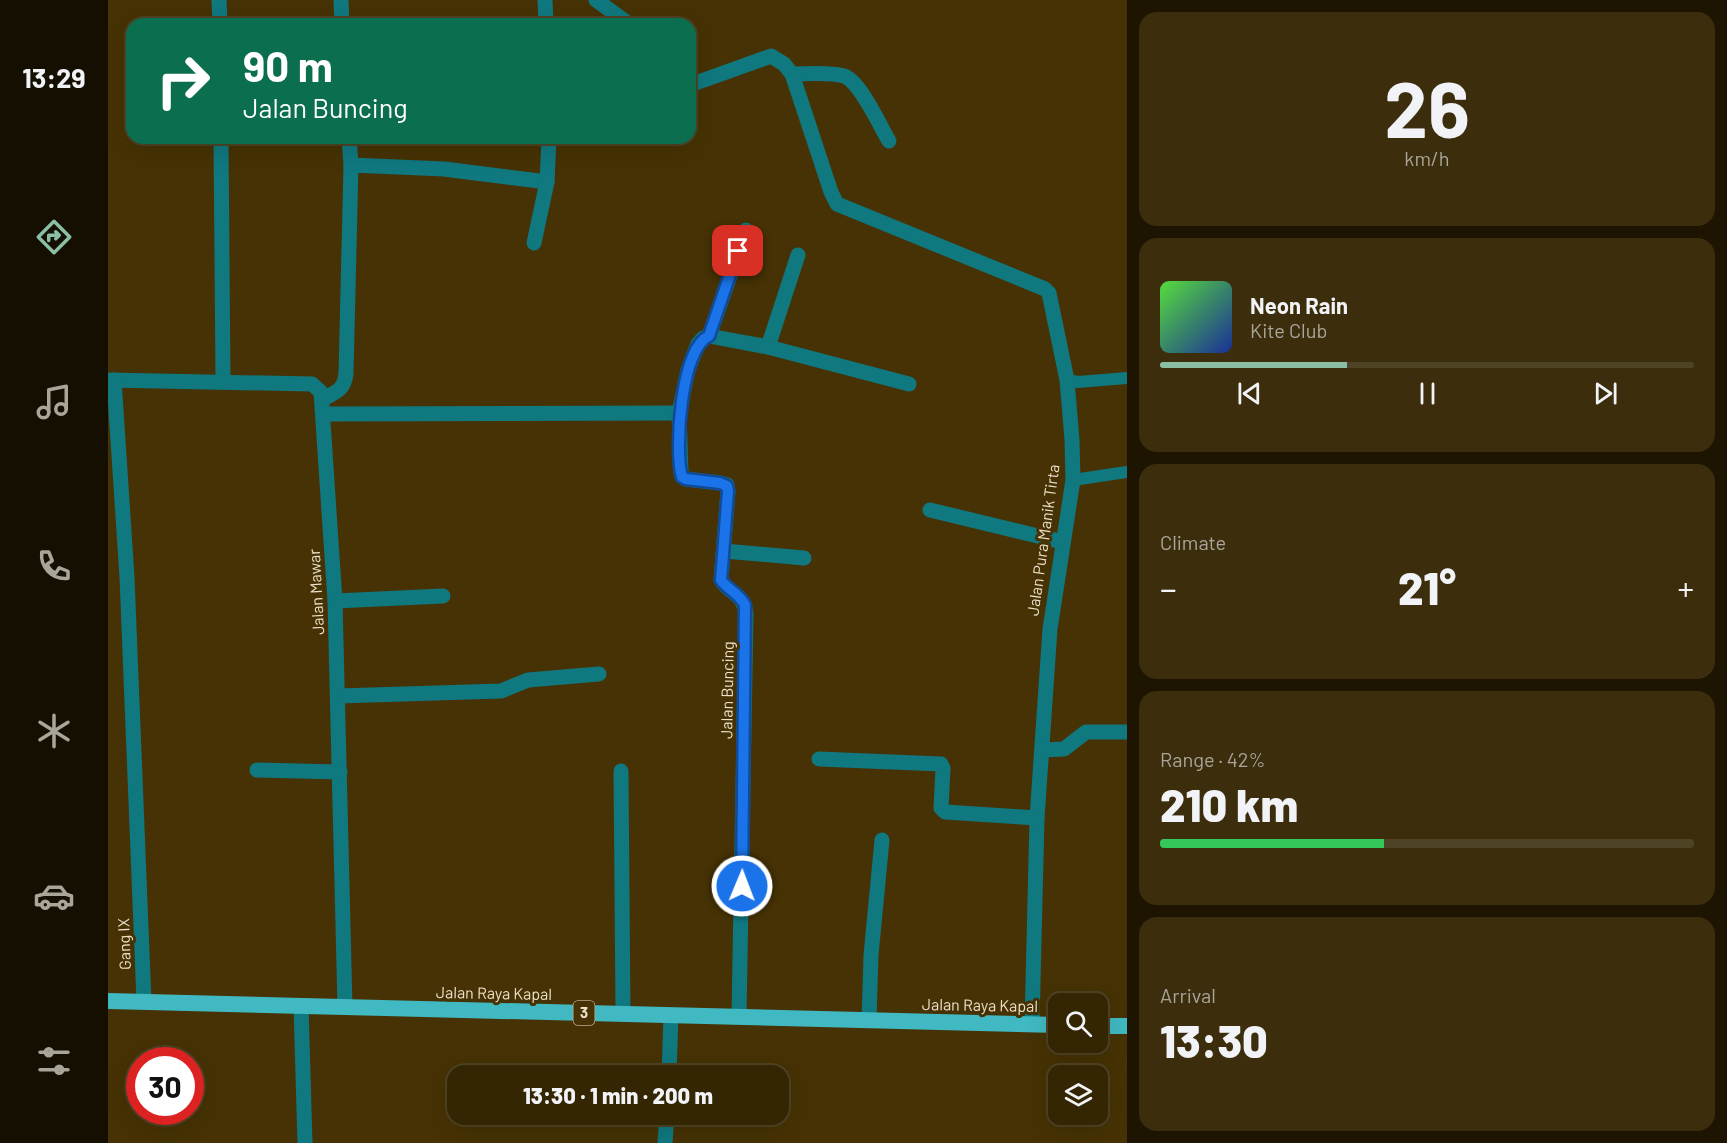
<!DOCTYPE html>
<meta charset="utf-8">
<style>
body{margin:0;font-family:Barlow,sans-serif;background:#3c2e0d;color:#f1f3f6;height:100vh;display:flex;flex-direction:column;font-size:22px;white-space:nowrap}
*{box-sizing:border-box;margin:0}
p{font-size:20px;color:#a9a59a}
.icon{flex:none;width:33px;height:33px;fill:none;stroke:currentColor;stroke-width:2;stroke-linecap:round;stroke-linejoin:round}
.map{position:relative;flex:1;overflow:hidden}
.sheet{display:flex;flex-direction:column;gap:12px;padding:12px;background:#1d1502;width:600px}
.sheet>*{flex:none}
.hud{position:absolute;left:18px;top:18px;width:570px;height:126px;border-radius:18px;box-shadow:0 6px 24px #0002,0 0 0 2px #4e4325;background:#0b6e4f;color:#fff;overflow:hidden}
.controls{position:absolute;left:940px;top:993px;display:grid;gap:12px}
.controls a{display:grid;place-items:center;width:60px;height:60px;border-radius:12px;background:#342603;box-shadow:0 6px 24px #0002,0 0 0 2px #4e4325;font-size:30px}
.speed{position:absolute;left:18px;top:1047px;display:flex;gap:12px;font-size:30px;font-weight:700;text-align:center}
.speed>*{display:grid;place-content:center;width:78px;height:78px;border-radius:50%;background:#342603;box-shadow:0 6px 24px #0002,0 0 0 2px #4e4325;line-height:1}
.speed .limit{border:9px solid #d22;background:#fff;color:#111}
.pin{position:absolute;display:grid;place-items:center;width:51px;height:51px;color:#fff;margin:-26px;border-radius:12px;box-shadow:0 3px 9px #0006}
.me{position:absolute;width:66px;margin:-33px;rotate:1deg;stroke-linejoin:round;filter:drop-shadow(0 0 4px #0008)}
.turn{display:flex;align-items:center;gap:21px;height:126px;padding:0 18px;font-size:27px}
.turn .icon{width:78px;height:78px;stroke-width:2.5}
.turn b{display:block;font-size:42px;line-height:51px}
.big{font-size:45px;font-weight:800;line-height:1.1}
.sheet .card{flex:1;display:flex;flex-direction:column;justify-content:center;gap:9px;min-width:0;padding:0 21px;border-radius:18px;background:#3c2e0d}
.sheet .dial{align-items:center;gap:0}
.dial b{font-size:78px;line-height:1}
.song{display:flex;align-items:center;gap:18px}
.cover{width:72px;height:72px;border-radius:9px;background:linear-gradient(135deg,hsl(110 70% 55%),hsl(230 70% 35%))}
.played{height:6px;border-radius:3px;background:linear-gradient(90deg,#8abfa5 35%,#4e4325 35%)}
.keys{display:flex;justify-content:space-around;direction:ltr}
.heat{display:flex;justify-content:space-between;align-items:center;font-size:33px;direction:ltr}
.charge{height:9px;border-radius:4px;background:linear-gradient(90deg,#34c759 42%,#4e4325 0)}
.trip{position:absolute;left:339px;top:1065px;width:342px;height:60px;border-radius:18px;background:#342603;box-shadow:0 6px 24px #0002,0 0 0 2px #4e4325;font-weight:800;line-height:60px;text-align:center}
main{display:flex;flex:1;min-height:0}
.tabs{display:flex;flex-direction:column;width:108px;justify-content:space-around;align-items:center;background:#150f01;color:#a9a59a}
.tabs .icon{width:42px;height:42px}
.tabs .selected{color:#8abfa5}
.tabs b{font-size:27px;color:#f1f3f6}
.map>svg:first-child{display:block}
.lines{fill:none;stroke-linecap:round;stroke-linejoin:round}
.service{stroke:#10787f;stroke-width:12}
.minor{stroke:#10787f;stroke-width:15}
.trunk{stroke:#40b9c2;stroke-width:16}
.route-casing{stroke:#114b97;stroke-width:15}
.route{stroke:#1a73e8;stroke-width:10}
.labels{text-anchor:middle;stroke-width:6;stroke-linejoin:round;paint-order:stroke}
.shield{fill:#463204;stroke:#baac8e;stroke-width:1.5}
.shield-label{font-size:15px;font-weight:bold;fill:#ece0c9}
.street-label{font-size:16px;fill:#ece0c9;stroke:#463204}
</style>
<main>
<nav class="tabs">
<b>13:29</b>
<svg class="icon selected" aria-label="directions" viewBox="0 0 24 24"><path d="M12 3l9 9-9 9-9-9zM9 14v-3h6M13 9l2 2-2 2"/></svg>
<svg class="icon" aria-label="music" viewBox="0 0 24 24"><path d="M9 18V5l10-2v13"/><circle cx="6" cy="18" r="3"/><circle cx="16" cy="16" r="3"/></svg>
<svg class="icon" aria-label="phone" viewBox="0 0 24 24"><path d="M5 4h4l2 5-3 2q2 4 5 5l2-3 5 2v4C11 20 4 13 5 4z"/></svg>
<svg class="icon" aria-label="climate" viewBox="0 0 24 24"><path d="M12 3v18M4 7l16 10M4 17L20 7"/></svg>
<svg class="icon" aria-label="car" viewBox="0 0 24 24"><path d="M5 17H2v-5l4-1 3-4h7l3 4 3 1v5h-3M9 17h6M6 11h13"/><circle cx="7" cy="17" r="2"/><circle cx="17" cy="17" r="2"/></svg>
<svg class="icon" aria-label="filters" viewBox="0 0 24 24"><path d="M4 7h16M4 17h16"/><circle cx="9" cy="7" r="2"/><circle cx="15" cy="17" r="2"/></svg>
</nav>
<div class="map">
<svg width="1019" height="1143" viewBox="0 0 1019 1143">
<rect width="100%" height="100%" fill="#463204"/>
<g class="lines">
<g class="service">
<path d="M959,380L970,382L1019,378"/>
<path d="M965,480L1019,472"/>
</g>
<g class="minor">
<path d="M111,0L112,24"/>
<path d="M233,0L234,24"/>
<path d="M437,0L438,24"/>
<path d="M488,0L521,24"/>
<path d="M684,74C699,74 722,72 736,76C752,81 772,126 781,141"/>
<path d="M582,85L663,56L676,64L684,74L723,192L729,204L937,289L941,293L959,380L964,440L965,480L942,629L929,818L924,1024"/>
<path d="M113,138L115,382"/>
<path d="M243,165L336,169L439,182"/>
<path d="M426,243L439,182L441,138"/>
<path d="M601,336L638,230"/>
<path d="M660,347L690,255"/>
<path d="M0,380L204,384L213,392L227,601L237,1007"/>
<path d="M6,380L19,577L36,1002"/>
<path d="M215,399C228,392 236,390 238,374L243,165L241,138"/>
<path d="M216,414L571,413"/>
<path d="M822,510L955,542"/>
<path d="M616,551L696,558"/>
<path d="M227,601L335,596"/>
<path d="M230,696L393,691L420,680L491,674"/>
<path d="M934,750L956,749L978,732H1019"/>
<path d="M711,759L833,764L835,768L833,808L837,812L929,818"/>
<path d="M149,770L232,772"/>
<path d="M513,771L515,1014"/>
<path d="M193,1006L197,1143"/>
<path d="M631,1017L638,614C636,594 623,595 613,580L620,491L619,485L612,483L578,479L574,477L573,473L571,413L580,370L590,344L595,338L601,336L660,347L801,384"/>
<path d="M761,1020L763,955L774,840"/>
<path d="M561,1076L563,1015"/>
<path d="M557,1143L559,1114"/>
</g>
<g class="trunk">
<path d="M0,1001L951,1025"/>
<path d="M990,1026H1019"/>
</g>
</g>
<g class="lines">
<defs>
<path id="route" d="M630,251L601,336C573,348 566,450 574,477L578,479L612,483L619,486L620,491L613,580C620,590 632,594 637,605L634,886"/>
</defs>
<use href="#route" class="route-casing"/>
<use href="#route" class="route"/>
</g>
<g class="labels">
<rect class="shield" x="465.5" y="1001" width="21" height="24" rx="4.5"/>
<g class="shield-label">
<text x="476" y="1018">3</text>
</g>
<g class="street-label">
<text transform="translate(935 540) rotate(-82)" y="6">Jalan Pura Manik Tirta</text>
<text transform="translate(208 592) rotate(-93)" y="6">Jalan Mawar</text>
<text transform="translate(619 690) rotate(-89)" y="6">Jalan Buncing</text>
<text transform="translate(16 944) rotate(-92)" y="6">Gang IX</text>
<text transform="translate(386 993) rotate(1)" y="6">Jalan Raya Kapal</text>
<text transform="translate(872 1005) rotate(1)" y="6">Jalan Raya Kapal</text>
</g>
</g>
</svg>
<div class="controls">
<a><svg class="icon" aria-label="search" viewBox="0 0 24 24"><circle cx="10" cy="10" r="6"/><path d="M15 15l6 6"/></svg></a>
<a><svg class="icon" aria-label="layers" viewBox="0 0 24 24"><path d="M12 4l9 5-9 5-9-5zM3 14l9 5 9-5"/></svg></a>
</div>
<div class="speed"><div class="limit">30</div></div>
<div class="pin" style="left:630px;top:251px;background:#d93025"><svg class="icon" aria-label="arrive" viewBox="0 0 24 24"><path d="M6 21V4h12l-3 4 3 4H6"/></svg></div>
<svg class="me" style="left:634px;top:886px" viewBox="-20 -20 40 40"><circle r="17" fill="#1a73e8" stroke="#fff" stroke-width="3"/><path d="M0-11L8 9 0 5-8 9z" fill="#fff"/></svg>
<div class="trip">13:30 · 1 min · 200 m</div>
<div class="hud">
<div class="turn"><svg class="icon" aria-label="right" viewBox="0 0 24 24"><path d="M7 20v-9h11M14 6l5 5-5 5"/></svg><div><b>90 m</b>Jalan Buncing</div></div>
</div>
</div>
<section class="sheet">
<div class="card dial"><b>26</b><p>km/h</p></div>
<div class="card">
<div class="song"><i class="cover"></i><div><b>Neon Rain</b><p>Kite Club</p></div></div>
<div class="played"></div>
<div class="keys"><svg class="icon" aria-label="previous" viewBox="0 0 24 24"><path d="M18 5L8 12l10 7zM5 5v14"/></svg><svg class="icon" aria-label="pause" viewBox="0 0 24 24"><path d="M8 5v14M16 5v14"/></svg><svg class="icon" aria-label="next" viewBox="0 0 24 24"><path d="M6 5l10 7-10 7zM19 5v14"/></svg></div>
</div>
<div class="card"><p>Climate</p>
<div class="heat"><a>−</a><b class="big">21°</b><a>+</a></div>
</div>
<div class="card"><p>Range · 42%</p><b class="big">210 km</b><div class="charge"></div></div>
<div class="card"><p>Arrival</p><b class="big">13:30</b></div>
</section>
</main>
